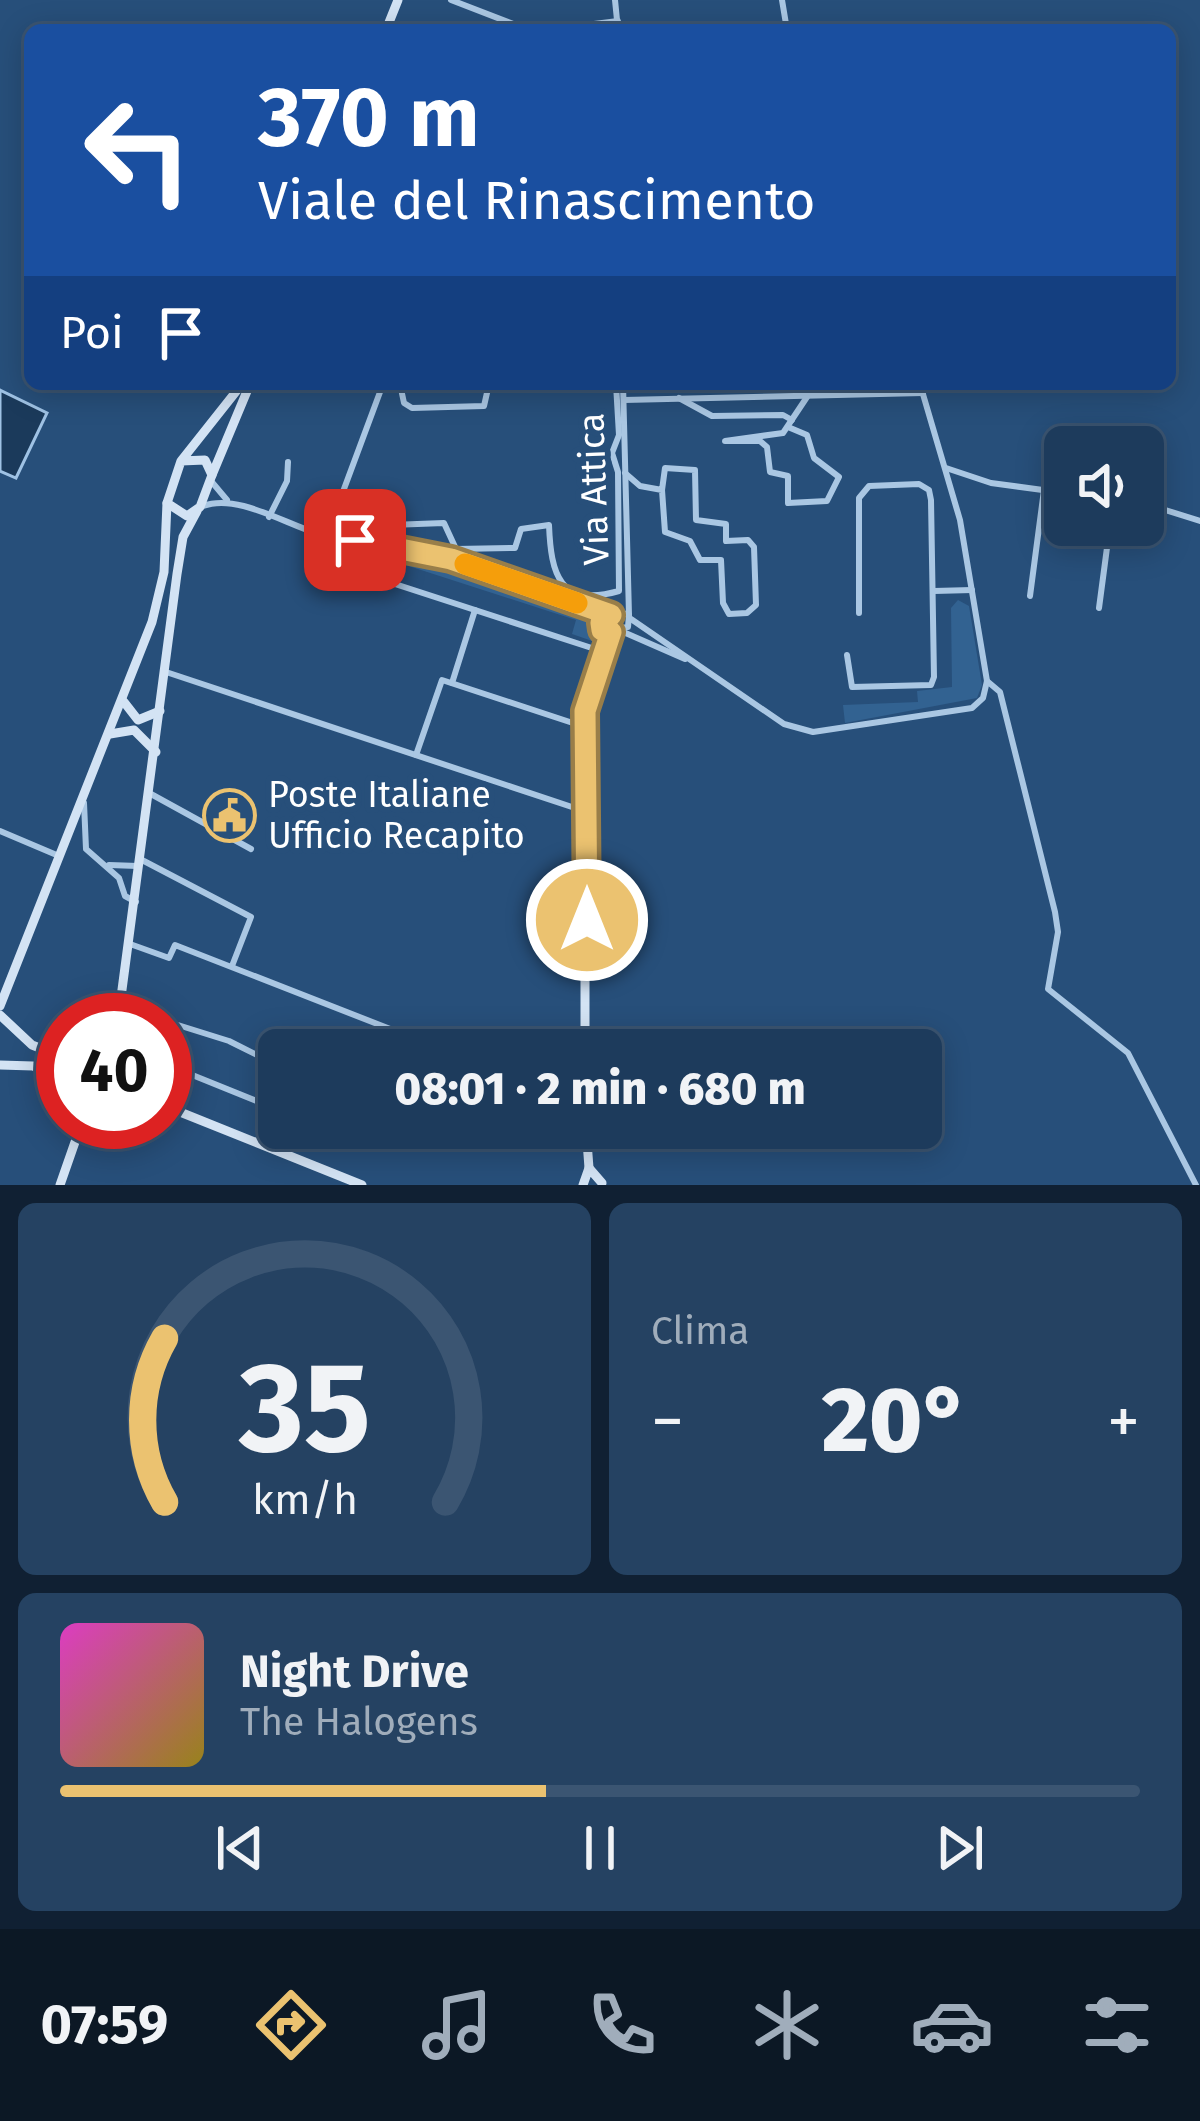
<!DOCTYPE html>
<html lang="it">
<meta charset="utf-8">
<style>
body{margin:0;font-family:"Fira Sans",sans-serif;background:#254262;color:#f1f3f6;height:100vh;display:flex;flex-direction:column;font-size:45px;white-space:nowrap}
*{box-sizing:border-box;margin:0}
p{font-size:39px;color:#a0adbb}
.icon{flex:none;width:66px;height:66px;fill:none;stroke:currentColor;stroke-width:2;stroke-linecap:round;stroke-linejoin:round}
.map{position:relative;height:1185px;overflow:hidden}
.drawer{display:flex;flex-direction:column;gap:18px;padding:18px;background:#102033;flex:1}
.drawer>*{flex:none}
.hud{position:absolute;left:24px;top:24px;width:1152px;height:366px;border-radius:18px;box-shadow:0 6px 30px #0003,0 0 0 3px #3b5572;background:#1a4fa0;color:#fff;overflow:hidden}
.fabs{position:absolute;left:1044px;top:426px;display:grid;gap:24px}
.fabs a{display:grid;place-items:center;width:120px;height:120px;border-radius:18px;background:#1d3b5c;box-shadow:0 6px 30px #0003,0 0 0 3px #3b5572;font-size:60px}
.speed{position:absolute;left:36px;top:993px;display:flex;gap:24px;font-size:60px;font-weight:700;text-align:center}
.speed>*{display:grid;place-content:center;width:156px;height:156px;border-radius:50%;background:#1d3b5c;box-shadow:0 6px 30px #0003,0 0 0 3px #3b5572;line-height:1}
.speed .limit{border:18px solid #d22;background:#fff;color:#111}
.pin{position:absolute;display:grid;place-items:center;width:102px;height:102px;color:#fff;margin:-51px;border-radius:24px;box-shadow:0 6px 18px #0006}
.me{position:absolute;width:132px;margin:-66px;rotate:0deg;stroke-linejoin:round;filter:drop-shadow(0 0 9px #0008)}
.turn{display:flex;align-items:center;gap:42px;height:252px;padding:0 36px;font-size:54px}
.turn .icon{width:156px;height:156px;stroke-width:2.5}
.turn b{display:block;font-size:84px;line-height:102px}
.then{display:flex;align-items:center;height:114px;padding:0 36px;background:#0003;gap:24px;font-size:45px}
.big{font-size:90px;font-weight:800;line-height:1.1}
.drawer .card{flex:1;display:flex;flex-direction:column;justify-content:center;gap:18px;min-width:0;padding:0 42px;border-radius:18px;background:#254262}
.drawer .dial{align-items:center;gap:0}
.dial svg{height:312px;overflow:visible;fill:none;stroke:#3b5572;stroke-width:7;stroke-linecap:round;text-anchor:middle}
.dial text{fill:#f1f3f6;stroke:none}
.song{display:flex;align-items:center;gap:36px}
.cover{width:144px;height:144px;border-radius:18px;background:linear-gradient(135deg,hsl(310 70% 55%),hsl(50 70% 35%))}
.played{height:12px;border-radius:6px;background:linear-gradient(90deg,#ebc270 45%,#3b5572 45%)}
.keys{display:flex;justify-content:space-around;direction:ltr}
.heat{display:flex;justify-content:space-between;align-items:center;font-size:66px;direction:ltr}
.drawer .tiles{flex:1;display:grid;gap:18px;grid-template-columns:1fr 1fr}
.card:last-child{grid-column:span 2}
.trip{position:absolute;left:258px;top:1029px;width:684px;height:120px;border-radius:18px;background:#1d3b5c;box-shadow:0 6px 30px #0003,0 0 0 3px #3b5572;font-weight:800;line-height:120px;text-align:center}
.tabs{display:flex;height:192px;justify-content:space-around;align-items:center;background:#0c1825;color:#a0adbb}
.tabs .icon{width:84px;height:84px}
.tabs .on{color:#ebc270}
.tabs b{font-size:54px;color:#f1f3f6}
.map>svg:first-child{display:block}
.green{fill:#326291}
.water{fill:#1b3a5b;stroke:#9fc2e4;stroke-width:3}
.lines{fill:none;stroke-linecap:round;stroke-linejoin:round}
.street{stroke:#aac7e3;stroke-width:6}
.secondary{stroke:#d3e3f4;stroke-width:9}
.route-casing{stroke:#997e49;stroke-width:30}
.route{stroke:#ebc270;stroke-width:21}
.slow{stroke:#f59e0b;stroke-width:21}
.labels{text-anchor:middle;stroke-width:12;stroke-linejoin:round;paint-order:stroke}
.street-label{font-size:36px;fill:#fff;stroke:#274f7a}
.poi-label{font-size:36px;fill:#fff;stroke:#274f7a;text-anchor:start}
</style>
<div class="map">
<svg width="1200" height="1185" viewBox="0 0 1200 1185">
<rect width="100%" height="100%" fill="#274f7a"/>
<g class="green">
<path d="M328,543L386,552L379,572L325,554Z"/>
<path d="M389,552L454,566L581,615L596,631L598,643L572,634L576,620L387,559Z"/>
<path d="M958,600L969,606L982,685L977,698L845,723L843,705L918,702L917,691L952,687L951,608Z"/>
</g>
<path class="water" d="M0,390L47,413L16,478L0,471Z"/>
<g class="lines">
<g class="street">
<path d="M451,0L529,30"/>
<path d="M615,0L618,30"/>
<path d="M782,0L787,30"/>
<path d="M546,30L618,21"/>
<path d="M383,384L318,559L601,651"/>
<path d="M400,384L404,403L412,408L484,406L489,384"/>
<path d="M623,384L629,615"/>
<path d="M679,398L712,416L783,415L792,420"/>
<path d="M624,400L923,393"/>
<path d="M788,427L807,435L814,458L839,477L827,501L788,503V476L770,472L767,447L760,441H725L783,433L807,397"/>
<path d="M946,468L991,483L1065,493"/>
<path d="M625,473L640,486L662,490L665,532L690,541L700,560H721L723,603L729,614L747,613L756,605L754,547L748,540L726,541V524L696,520L695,470L665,468L662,490"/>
<path d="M211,481L227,500"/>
<path d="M1143,503L1200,521"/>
<path d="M203,506C237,493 285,524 319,534C414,562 519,560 600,627"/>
<path d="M269,517L287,481L288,462"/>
<path d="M355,540L364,526L444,523L456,549L515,548L521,529L549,525C551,574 559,608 619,591L618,472L612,453L619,435L616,384"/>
<path d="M934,591L972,590"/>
<path d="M1030,596L1044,490"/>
<path d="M570,601L609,615"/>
<path d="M1099,608L1110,525"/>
<path d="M622,613L629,615L628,627L602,630L605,618Z"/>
<path d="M631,619L784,724L813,732L972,708L983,698L987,681L960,520L920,384"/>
<path d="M621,631L685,659"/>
<path d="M847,655L852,687L931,685L934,677L931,500L929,490L919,484L869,486L859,498V613"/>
<path d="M166,672L584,811"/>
<path d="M987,681L1000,692L1055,912L1058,932L1048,989L1128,1053L1196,1185"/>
<path d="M452,683L475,610"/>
<path d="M416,755L442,680L585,727"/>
<path d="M151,794L251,849"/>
<path d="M84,803L86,849L119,878L125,896L136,902"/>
<path d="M0,831L59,856"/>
<path d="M142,860L251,917L232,966"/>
<path d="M109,865L138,866"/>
<path d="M130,944L169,958L175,945L403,1034"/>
<path d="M122,1006L162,1020"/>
<path d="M165,1021L229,1041L279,1066"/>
<path d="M165,1064L279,1110"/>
<path d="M165,1069L174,1073"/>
<path d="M324,1128L368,1146"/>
</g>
<g class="secondary">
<path d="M386,30L398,0"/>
<path d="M181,461L205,460L212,475L200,507L187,516L167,503L181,461L242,384"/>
<path d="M212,475L250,384"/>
<path d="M124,702L138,720L160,711"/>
<path d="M110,734L134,730L156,752"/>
<path d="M0,1006L152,622L164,572L167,503"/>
<path d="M0,1015L32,1045L63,1057"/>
<path d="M118,1020L177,574L183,537L197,511"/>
<path d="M585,1050V711L611,632"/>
<path d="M0,1065L33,1066L63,1081"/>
<path d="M165,1106L362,1185"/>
<path d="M586,1128L589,1168"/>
<path d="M60,1185L82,1122"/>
<path d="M583,1185L589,1168L602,1183"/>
</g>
</g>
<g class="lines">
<defs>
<path id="route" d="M355,540L451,559L611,615L601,623L602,630L611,632L585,711L587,920"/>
</defs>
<use href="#route" class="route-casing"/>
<use href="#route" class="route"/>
<path class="slow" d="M465,564L577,603"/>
</g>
<defs>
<symbol id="civic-ring" viewBox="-11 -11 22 22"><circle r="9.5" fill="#274f7a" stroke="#ebc270" stroke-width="1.5"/><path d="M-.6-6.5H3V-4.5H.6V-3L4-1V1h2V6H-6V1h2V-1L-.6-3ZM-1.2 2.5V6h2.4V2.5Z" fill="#ebc270"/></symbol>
</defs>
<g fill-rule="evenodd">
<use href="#civic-ring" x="200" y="786" width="59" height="59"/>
</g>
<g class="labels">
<g class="street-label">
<text transform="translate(593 489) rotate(-92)" y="13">Via Attica</text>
</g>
<g class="poi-label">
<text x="268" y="807">Poste Italiane<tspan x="268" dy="41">Ufficio Recapito</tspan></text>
</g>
</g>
</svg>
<div class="fabs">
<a><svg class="icon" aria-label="sound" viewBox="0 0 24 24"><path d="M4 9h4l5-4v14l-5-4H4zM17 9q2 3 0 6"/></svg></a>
</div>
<div class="speed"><div class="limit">40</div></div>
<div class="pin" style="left:355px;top:540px;background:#d93025"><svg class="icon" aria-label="arrive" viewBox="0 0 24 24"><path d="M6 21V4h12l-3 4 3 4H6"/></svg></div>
<svg class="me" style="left:587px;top:920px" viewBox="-20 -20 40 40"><circle r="17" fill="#ebc270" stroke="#fff" stroke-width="3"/><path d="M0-11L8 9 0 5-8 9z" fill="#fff"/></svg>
<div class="trip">08:01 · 2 min · 680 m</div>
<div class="hud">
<div class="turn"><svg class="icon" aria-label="left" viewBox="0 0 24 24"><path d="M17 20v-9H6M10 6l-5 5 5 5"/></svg><div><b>370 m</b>Viale del Rinascimento</div></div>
<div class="then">Poi<svg class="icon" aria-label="arrive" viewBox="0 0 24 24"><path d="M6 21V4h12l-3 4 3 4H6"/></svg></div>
</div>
</div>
<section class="drawer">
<div class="tiles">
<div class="card dial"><svg viewBox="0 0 100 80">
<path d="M14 69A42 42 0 1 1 86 69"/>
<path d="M14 69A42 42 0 0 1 14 27" stroke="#ebc270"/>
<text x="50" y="56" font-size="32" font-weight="700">35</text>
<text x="50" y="72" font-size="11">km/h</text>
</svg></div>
<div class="card"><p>Clima</p>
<div class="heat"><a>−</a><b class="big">20°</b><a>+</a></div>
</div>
<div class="card">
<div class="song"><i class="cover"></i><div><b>Night Drive</b><p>The Halogens</p></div></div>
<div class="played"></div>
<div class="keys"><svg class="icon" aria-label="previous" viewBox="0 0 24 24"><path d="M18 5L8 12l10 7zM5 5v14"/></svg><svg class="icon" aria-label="pause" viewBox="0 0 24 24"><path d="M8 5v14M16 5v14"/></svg><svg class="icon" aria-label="next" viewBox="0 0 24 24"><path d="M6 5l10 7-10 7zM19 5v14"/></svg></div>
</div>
</div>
</section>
<nav class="tabs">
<b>07:59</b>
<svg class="icon on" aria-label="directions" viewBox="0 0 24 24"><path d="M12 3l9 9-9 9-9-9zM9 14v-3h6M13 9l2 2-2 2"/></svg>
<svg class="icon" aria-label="music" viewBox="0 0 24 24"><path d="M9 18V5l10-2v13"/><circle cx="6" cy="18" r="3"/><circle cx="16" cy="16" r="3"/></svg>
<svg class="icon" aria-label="phone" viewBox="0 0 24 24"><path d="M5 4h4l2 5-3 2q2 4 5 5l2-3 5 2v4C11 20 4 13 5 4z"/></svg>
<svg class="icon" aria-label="climate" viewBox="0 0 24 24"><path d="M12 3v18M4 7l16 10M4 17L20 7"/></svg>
<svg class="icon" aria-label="car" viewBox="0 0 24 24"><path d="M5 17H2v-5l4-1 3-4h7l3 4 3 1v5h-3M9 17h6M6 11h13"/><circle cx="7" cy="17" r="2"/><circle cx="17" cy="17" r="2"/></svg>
<svg class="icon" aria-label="filters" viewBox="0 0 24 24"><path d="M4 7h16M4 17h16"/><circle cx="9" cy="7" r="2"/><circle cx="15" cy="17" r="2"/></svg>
</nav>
